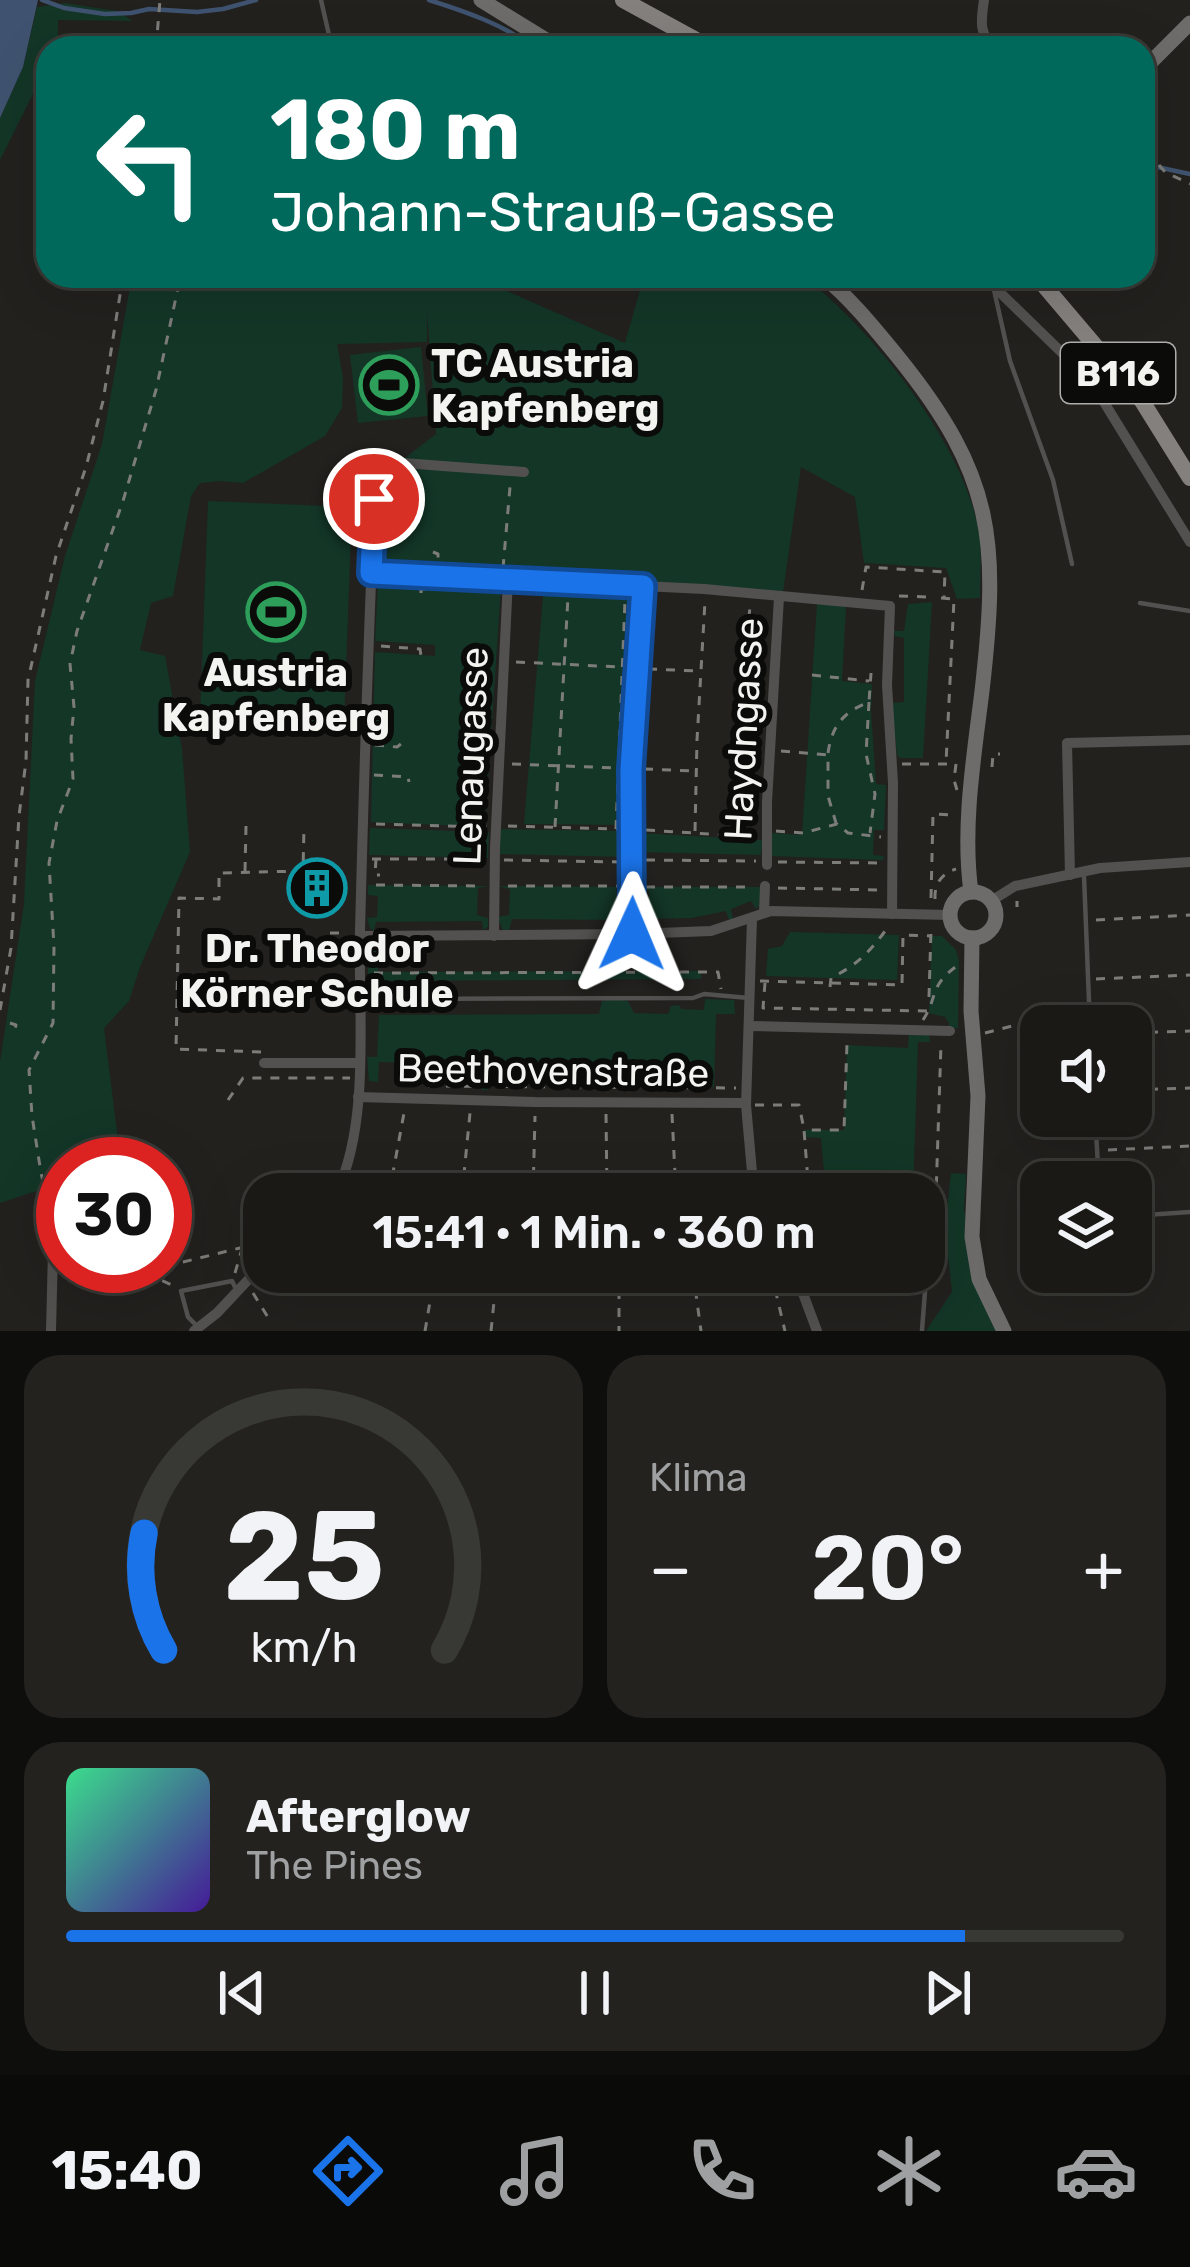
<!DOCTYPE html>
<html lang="de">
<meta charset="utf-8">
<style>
body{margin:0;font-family:Rubik,sans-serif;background:#23221f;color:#f1f3f6;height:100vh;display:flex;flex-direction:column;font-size:45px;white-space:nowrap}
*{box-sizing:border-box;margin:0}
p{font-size:39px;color:#9fa0a1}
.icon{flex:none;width:66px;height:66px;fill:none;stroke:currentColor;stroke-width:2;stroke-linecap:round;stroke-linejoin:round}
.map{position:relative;height:1331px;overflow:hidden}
.drawer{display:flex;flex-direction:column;gap:24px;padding:24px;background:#0e0e0c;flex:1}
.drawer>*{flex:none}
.top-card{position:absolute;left:36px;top:36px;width:1119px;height:252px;border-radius:36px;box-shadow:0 12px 48px #0002,0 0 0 3px #383835;background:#00695c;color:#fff;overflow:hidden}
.buttons{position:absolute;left:1020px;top:1005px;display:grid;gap:24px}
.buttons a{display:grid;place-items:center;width:132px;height:132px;border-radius:24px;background:#1a1916;box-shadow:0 12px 48px #0002,0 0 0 3px #383835;font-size:60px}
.speed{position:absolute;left:36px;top:1137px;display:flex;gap:24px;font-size:60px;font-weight:700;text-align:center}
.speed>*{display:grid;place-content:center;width:156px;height:156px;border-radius:50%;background:#1a1916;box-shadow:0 12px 48px #0002,0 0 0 3px #383835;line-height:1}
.speed .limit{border:18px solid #d22;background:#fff;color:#111}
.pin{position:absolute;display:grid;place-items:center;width:102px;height:102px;color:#fff;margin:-51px;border:6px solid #fff;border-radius:50%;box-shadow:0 3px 12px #0007}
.me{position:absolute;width:132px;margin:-66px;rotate:1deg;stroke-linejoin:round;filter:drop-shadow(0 0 9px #0008)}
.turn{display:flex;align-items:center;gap:42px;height:252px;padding:0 36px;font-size:54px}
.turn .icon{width:156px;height:156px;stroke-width:2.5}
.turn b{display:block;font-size:84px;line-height:102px}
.big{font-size:90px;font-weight:600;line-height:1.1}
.drawer .card{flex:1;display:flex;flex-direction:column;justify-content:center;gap:18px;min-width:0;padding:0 42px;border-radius:36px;background:#23221f}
.drawer .dial{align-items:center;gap:0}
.dial svg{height:312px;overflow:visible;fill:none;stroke:#383835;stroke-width:7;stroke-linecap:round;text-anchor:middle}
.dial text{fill:#f1f3f6;stroke:none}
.song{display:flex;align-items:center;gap:36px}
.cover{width:144px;height:144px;border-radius:18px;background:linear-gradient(135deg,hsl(150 70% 55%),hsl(260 70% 35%))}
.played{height:12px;border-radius:6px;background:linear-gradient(90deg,#1a73e8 85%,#383835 85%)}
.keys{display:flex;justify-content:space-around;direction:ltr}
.heat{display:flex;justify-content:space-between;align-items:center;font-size:66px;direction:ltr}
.drawer .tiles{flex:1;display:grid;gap:24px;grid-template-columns:1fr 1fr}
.card:last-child{grid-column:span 2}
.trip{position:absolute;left:243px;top:1173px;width:702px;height:120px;border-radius:36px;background:#1a1916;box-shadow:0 12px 48px #0002,0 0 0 3px #383835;font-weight:600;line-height:120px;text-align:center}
.tab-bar{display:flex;height:192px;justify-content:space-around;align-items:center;background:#0a0a09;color:#9fa0a1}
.tab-bar .icon{width:84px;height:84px}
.tab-bar .current{color:#1a73e8}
.tab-bar b{font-size:54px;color:#f1f3f6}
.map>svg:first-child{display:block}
.green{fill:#133627}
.water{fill:#3f5370}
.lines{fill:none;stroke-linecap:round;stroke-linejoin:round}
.stream{stroke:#3f5370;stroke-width:4.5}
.path{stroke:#7c7c79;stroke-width:3;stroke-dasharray:9 9;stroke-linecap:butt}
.service{stroke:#535150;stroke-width:4.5}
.minor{stroke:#535150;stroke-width:10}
.secondary{stroke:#6e6c6a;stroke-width:15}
.primary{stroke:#84807e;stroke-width:16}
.route-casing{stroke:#114b97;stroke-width:30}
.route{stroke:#1a73e8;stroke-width:21}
.labels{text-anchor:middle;stroke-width:12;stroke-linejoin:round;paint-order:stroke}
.shield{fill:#0b0b09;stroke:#adadab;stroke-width:3}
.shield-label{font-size:36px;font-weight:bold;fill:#f3f3f0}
.poi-label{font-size:39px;font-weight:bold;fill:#f3f3f0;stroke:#0b0b09}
.street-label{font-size:39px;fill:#f3f3f0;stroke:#0b0b09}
</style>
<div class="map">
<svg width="1190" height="1331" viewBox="0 0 1190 1331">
<rect width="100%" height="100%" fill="#22211e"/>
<g class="green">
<path d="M65,3L117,11L133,21L58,20V45L56,48H48V64L0,160V118L23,67L37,7Z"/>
<path d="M132,276H424L425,286L430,276H473L625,343L644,276H803C872,329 965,445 979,533C982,554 980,577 980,598L957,599L946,568L864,563L855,497L801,467L783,592L609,578L381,571L383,475L436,434L427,312V342L337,344L343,378L342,408L325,436L243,483L220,481L200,483L191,496L173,596L151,603L140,650L165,656L182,749L190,852L140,967L129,1001L104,1028L121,1164H63V1188L33,1192L0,1203V1062L24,904L35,681L65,556L102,444Z"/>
<path d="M421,347L428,416L358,423L350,355Z"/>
<path d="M208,501L352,507L344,723L200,717Z"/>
<path d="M382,578L448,581L449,591L474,592L476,581L498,583L501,587L485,827L371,822L375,652L435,656V645L375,641L378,581Z"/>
<path d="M544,584H549V594L592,597L607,587L633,589L639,596L632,668L628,825L524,824Z"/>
<path d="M932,602L923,758H900L897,755L892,703L904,702V638L895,636L894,631H904L908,604Z"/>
<path d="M817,604L846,606L842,681L872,684L871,711L876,784L886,785L884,830H874L873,855L884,856L883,860L770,856L771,833L802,835Z"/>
<path d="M370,828L489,832L488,858L369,855Z"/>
<path d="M499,829L629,831L628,857L499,854Z"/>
<path d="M639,833L762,840L761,855L638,852Z"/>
<path d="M368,885L489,886L478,888L477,915L488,918V927L483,930L482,921L376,922L374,931L370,928L367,918L377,917L378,896L368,895Z"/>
<path d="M498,886L616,887L617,916L628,918V923L619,929L618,920L512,919L509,930H503L497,917L509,915L510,889Z"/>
<path d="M637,887H762L759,906L756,909L751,901L731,909L733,919L729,920L726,911L691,918L645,919L644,928L639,926L635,916L648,915L649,891L638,890Z"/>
<path d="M790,932L899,935L897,980L766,976L768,949L782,946Z"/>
<path d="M932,936H942L956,950L959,961L958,1028L948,1029L949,1023L945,1017L929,1013Z"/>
<path d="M370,950H378V971L383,972L701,971V979L368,981V954Z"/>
<path d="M615,999L628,1001L634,1013L668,1014L671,1006L679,1005L681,1009L704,1010L705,999L734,1000L735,1014H716L714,1089L710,1080H670L669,1063L599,1061L597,1089H594L593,1080H562L561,1062H489L488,1090H482V1081L452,1080L451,1064L379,1062L378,1082L369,1081L367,1057H377L379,1015L599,1014L602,1001Z"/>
<path d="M909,1031L929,1033L930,1042H918L913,1194H826L821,1138L804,1137V1130H844L847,1045L908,1048Z"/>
<path d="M951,1173L966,1174L964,1211L1003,1331H926L952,1292L945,1228Z"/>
</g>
<path class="water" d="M0,0H38L23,67L0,118Z"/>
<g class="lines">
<g class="stream">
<path d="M42,0L64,8L105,14L131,13L149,9L197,12L223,9L256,0"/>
<path d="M429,0C467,12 502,24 535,48"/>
<path d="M1143,164L1190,174"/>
</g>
<g class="path">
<path d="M156,48L160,0"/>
<path d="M1159,165L1165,172L1190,184"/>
<path d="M433,552L438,554V564"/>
<path d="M503,568L510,487"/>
<path d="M862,590L866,567L945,572L944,598"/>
<path d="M421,593V589H432"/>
<path d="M899,596L929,597"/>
<path d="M941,598L954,599L946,763"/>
<path d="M381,646L420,649L421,656"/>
<path d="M516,662L620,667"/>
<path d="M648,669L698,671"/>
<path d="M812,675L869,681"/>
<path d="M869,702L866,754L875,794L870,833"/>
<path d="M375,745L397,747L406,740"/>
<path d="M781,751L828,755V796L836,823"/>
<path d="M828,753C832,726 843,712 869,702L871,673"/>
<path d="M512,764L616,768"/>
<path d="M902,764H956L954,780L957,790"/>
<path d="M992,767L993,754H1000"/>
<path d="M644,769L694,771"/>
<path d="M374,775L408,777L409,782"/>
<path d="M376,824L487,827"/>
<path d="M508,826L619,829"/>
<path d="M555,827L568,597"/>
<path d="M616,829L625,600"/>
<path d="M646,830L757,837"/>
<path d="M695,831L697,740L705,601"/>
<path d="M776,831L803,833L837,824L848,833L881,837"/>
<path d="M735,834L750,604"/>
<path d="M372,859H483"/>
<path d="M376,859L375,875H380"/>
<path d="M504,860L621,862"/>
<path d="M646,860L756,861"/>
<path d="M778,862L882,863"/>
<path d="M245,871L246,826"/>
<path d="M376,885L480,886"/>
<path d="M508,886H618"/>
<path d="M646,887H750"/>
<path d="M778,888L882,890"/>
<path d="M931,898L933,814L955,815"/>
<path d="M935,899C934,884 942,873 956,869"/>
<path d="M1017,901V907"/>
<path d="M1096,920L1190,915"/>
<path d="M330,933H346"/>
<path d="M374,973L718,972L721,989"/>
<path d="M1096,979L1190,975"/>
<path d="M760,981L902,985L903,935L932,936"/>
<path d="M765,983L763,1008L928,1011"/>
<path d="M830,987L831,978C857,965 871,951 888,927"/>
<path d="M929,997L931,930"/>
<path d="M0,1010L11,948L19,816L26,761L28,680L56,556L86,467L103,401L123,276"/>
<path d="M923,1020C939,995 928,987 958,965"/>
<path d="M10,1023L16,1025L15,1029"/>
<path d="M1130,1023L1131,1026"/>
<path d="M985,1033L1031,1021L1082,1017"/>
<path d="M1131,1033L1190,1031"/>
<path d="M261,1052L176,1049L179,898L219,899V873L303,871L304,827"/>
<path d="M428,1086L736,1088"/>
<path d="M1131,1090L1190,1088"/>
<path d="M228,1100L243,1078H350"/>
<path d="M755,1105H799L804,1129"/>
<path d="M606,1114L607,1194"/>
<path d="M672,1114L676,1194"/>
<path d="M1108,1150L1190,1146"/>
<path d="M389,1194L404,1113"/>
<path d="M462,1194L470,1113"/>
<path d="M533,1194L535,1116"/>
<path d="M809,1194L804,1130H844L847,1043"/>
<path d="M924,1234L935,1225L941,1044"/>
<path d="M52,1236L51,1215L41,1173L32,1116L29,1070L53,1023L54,946L49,863L57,821L73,779L71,739L74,707L70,664L77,631L123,501L156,390L178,288L177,276"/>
<path d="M165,1264L183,1262L240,1248L251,1256"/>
<path d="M152,1266L161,1280L176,1287"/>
<path d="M316,1272L322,1282"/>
<path d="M619,1272V1331"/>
<path d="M693,1272L701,1331"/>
<path d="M771,1272L785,1331"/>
<path d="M235,1273L242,1249L244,1226"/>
<path d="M253,1293L269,1319"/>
<path d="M425,1331L435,1272"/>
<path d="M491,1331L497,1272"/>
</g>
<g class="service">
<path d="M321,0L332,48"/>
<path d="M994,290L1010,361L1053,480L1072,564"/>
<path d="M1140,603L1190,611"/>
<path d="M1084,876L1090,1026"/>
<path d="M362,991L380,992L391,999L693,998L704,994L749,998"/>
<path d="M1095,1116L1099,1182"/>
<path d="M1131,1216L1190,1212"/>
<path d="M199,1328L188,1317L181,1291L232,1281L235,1287"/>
<path d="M922,1330L927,1266L924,1248"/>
</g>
<g class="minor">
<path d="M984,0C981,20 978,37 997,48"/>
<path d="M983,276L1091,381L1190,542"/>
<path d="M371,573L704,589L890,606L887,685L893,783L892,914"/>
<path d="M767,865V802L779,597"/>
<path d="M1070,875L1067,743L1190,740"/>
<path d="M991,901L1015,886L1100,868L1190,862"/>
<path d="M764,912L765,886"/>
<path d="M752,919L746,1105L754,1194"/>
<path d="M632,934L631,769L643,586"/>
<path d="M360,936L632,934L711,931L771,911L950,915"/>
<path d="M494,936L495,848L508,579"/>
<path d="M749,1026L950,1031"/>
<path d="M264,1063H359"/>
<path d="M358,1097L535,1102L746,1103"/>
<path d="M336,1194C371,1122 358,1011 360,931C364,774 369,618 376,461L524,472"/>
<path d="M795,1272L817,1331"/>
<path d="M51,1331L53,1250"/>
<path d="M194,1331L217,1313L264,1263"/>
</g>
<g class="secondary">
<path d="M481,0L559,48"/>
<path d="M1143,70L1190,23"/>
<path d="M823,276C851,299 875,329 898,357C995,477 999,542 982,691C974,756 962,827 971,892"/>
<circle cx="973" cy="915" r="23"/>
<path d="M972,938L971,1011L978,1096L972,1237L979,1279L1004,1331"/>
</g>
<g class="primary">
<path d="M623,0L711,48"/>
<path d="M1036,276L1142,401L1190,478"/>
</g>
</g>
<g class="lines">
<defs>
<path id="route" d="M374,499L371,573L643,586L631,769L632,934"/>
</defs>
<use href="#route" class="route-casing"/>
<use href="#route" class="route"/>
</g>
<defs>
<symbol id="stadium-ring" viewBox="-11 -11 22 22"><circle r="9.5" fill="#0b0b09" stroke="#2e9e5b" stroke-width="1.5"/><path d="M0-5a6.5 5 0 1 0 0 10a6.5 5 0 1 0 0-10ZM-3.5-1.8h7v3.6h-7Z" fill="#2e9e5b"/></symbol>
<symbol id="building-ring" viewBox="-11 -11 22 22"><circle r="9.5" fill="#0b0b09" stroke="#0f9aa8" stroke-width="1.5"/><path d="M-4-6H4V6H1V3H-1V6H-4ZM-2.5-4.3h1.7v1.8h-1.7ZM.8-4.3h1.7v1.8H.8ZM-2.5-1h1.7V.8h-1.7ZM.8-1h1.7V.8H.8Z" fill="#0f9aa8"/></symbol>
</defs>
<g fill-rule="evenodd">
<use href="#stadium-ring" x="356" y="352" width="66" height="66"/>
<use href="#stadium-ring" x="243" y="579" width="66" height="66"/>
<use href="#building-ring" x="284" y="855" width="66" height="66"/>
</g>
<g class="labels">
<rect class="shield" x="1061" y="343" width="114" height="60" rx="9"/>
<g class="shield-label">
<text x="1118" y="386">B116</text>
</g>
<g class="poi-label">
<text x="431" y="377" text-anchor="start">TC Austria<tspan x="431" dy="45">Kapfenberg</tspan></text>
<text x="276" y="686">Austria<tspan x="276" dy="45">Kapfenberg</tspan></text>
<text x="317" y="962">Dr. Theodor<tspan x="317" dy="45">Körner Schule</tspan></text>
</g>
<g class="street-label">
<text transform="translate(743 729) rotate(-87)" y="14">Haydngasse</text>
<text transform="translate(470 756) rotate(-88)" y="14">Lenaugasse</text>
<text transform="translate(553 1070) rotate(1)" y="14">Beethovenstraße</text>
</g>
</g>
</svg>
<div class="buttons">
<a><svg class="icon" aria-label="sound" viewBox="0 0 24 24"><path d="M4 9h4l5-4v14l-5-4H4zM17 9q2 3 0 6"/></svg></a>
<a><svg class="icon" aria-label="layers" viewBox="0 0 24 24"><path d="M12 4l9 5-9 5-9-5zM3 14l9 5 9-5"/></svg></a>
</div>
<div class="speed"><div class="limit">30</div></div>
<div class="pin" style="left:374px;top:499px;background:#d93025"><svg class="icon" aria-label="arrive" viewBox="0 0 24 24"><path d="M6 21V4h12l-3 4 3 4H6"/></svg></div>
<svg class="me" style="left:632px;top:934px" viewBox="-20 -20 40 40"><path d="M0-17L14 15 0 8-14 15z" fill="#1a73e8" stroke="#fff" stroke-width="4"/></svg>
<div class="trip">15:41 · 1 Min. · 360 m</div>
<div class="top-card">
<div class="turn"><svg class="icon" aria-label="left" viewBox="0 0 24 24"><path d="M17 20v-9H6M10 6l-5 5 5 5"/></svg><div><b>180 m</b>Johann-Strauß-Gasse</div></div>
</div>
</div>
<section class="drawer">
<div class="tiles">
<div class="card dial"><svg viewBox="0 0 100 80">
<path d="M14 69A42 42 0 1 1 86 69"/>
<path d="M14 69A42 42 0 0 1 9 39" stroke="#1a73e8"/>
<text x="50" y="56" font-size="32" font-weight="700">25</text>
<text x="50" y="72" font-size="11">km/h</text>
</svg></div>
<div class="card"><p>Klima</p>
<div class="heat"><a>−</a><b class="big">20°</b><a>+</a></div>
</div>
<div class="card">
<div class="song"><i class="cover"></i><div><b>Afterglow</b><p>The Pines</p></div></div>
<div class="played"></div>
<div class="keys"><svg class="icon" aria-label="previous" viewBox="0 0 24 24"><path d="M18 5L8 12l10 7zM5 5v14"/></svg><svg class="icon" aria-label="pause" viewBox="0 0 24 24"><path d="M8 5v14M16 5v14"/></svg><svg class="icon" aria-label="next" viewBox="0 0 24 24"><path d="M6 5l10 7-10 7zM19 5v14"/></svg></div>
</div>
</div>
</section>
<nav class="tab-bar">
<b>15:40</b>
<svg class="icon current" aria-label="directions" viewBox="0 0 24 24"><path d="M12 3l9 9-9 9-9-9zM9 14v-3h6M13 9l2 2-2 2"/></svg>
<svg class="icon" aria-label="music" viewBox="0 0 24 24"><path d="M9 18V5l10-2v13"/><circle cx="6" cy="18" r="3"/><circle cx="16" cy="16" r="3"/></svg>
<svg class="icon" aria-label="phone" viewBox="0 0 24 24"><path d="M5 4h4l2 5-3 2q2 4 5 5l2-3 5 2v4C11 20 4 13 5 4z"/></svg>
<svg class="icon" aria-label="climate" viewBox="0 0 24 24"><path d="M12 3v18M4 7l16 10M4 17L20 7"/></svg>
<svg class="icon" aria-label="car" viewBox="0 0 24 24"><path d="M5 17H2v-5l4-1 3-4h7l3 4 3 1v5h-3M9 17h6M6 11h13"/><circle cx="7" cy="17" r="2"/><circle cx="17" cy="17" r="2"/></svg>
</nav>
